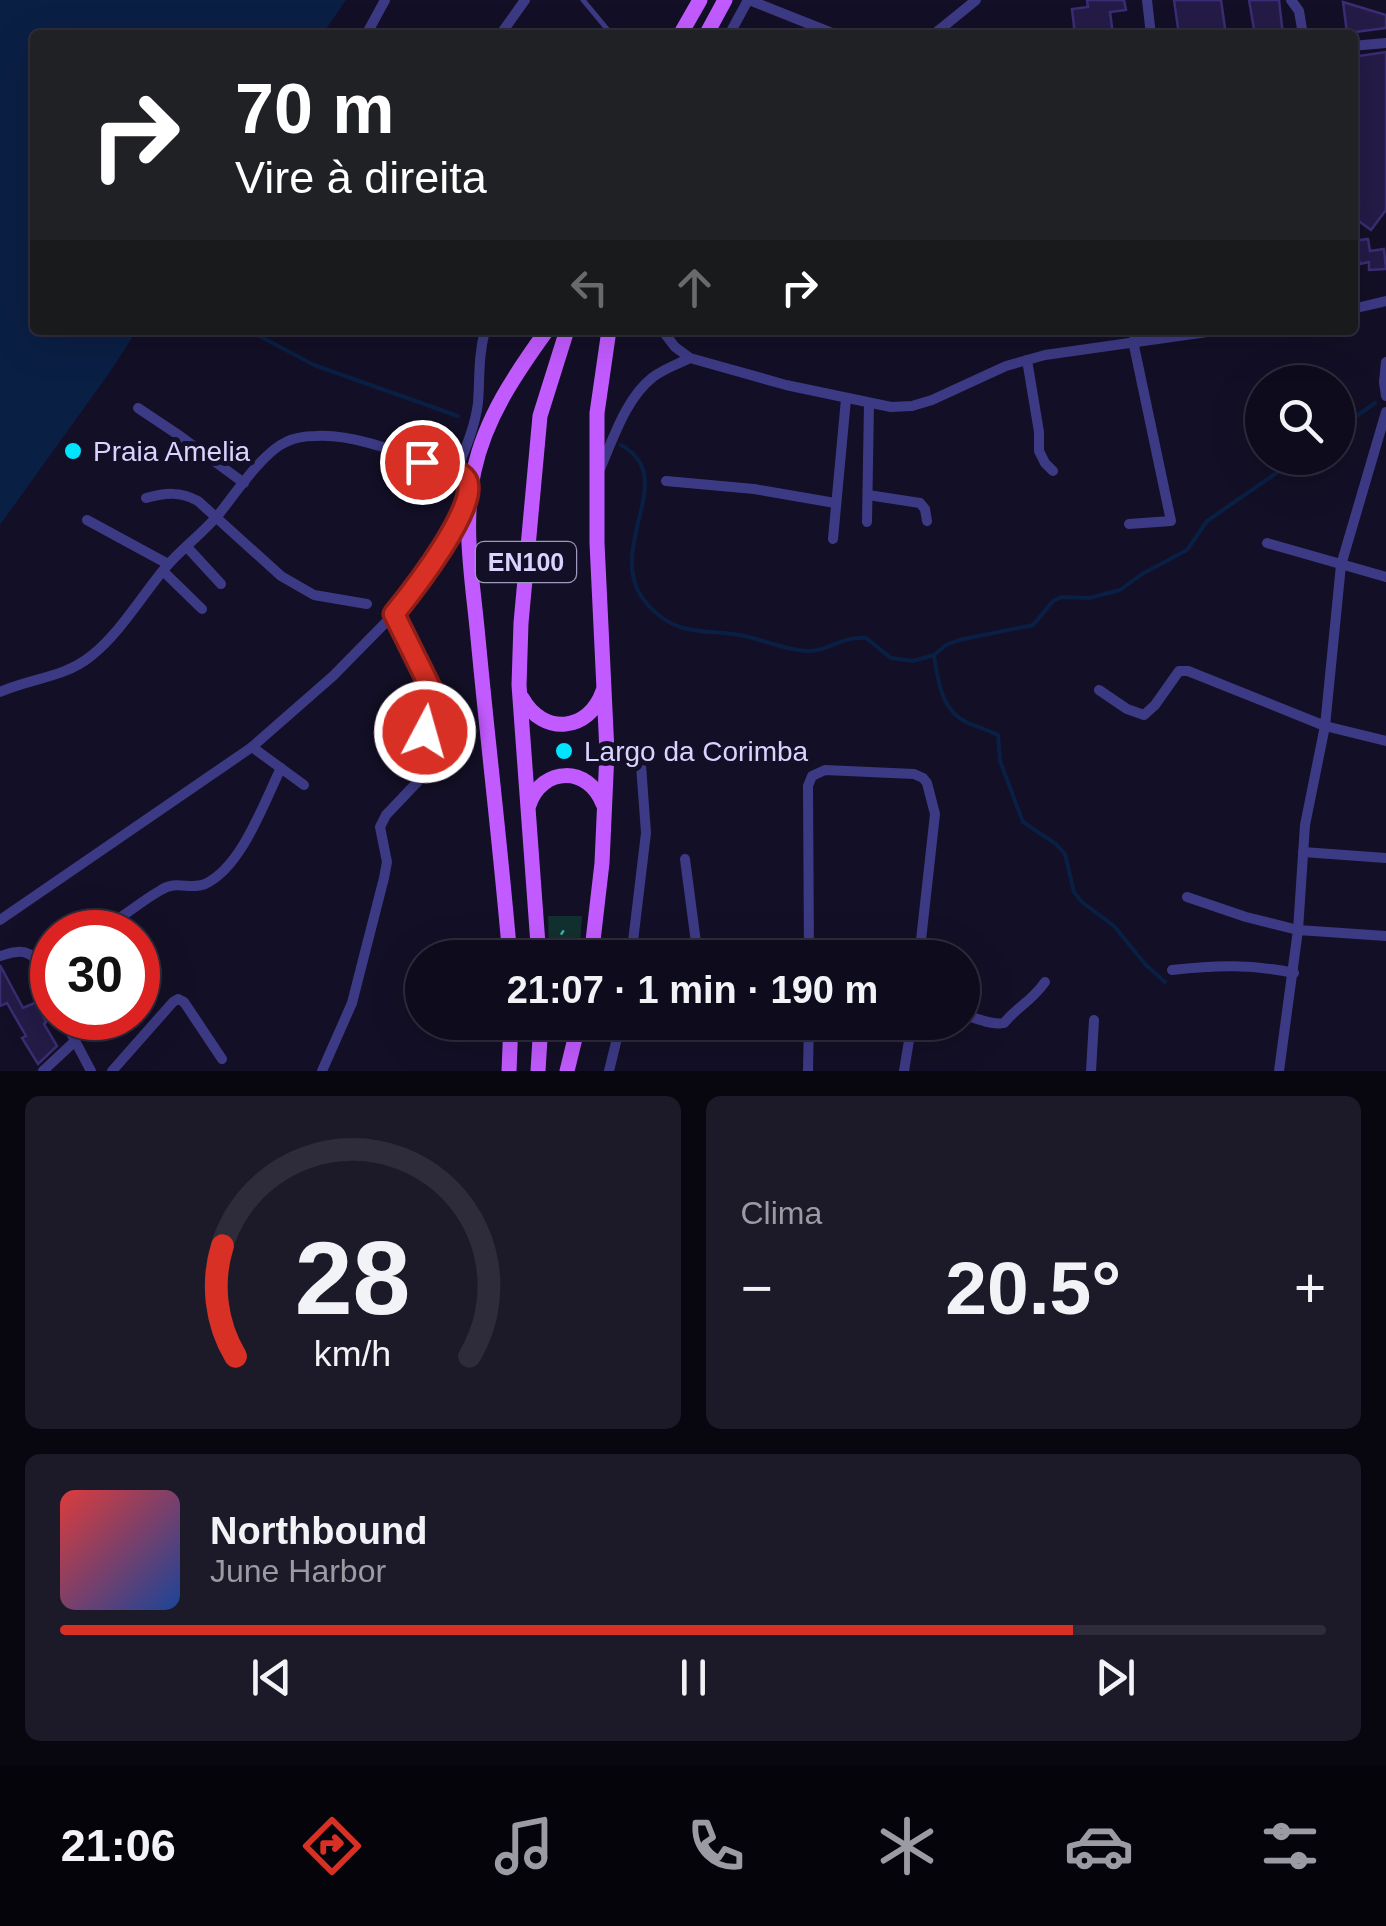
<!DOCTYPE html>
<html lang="pt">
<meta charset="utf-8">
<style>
body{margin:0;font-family:Helvetica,sans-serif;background:#1c1929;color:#f1f3f6;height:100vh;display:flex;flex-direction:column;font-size:38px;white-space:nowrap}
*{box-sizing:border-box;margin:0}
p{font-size:32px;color:#9b9ba3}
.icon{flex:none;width:55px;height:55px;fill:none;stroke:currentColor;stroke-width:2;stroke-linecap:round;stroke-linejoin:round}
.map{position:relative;height:1071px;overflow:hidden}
.drawer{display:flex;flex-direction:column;gap:25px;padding:25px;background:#08060f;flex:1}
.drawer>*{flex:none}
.banner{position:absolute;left:30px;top:30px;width:1328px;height:305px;border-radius:10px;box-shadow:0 10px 40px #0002,0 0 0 2px #2e2b3b;background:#202124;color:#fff;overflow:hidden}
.buttons{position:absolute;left:1245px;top:365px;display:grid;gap:20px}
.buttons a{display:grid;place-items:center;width:110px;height:110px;border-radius:50%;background:#0e0b1c;box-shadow:0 10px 40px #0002,0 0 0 2px #2e2b3b;font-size:50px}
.speed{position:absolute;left:30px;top:910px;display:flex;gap:20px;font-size:50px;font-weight:700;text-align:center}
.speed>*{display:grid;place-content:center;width:130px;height:130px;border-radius:50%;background:#0e0b1c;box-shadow:0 10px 40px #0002,0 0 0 2px #2e2b3b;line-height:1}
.speed .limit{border:15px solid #d22;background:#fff;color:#111}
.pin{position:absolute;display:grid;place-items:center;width:85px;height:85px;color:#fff;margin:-42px;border:5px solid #fff;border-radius:50%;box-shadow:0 2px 10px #0007}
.me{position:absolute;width:110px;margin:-55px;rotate:6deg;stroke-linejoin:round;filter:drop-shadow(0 0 8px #0008)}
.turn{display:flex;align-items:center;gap:35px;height:210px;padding:0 40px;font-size:45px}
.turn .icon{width:130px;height:130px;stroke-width:2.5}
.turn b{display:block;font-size:70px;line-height:85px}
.lanes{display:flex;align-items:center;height:95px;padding:0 40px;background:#0003;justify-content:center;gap:50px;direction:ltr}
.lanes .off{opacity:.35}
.big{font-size:75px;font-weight:800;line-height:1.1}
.drawer .card{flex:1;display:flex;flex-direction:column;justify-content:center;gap:15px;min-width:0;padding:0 35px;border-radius:15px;background:#1c1929}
.drawer .dial{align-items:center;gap:0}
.dial svg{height:260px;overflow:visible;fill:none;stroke:#2e2b3b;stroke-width:7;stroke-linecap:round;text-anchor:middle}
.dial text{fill:#f1f3f6;stroke:none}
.song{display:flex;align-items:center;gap:30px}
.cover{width:120px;height:120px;border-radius:15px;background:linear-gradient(135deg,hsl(0 70% 55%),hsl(220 70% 35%))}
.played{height:10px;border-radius:5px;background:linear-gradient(90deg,#d93025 80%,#2e2b3b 80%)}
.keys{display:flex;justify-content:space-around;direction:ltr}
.heat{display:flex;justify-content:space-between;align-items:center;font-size:55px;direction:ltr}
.drawer .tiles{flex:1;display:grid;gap:25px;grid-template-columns:1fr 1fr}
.card:last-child{grid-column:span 2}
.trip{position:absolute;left:405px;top:940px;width:575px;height:100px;border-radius:50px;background:#0e0b1c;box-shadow:0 10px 40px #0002,0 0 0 2px #2e2b3b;font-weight:800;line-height:100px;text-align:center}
.tabs{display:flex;height:160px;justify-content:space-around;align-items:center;background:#06040b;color:#9b9ba3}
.tabs .icon{width:70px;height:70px}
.tabs .active{color:#d93025}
.tabs b{font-size:45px;color:#f1f3f6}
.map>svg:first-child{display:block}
.green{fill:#12302f}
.water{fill:#0a1f44}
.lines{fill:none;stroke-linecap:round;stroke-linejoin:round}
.stream{stroke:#0a1f44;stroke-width:4}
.building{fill:#241b47;stroke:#3b2d73;stroke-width:2.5}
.path{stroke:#2fb8b0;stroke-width:2.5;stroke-dasharray:5 8;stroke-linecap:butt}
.service{stroke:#3d3a85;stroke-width:5}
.minor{stroke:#3d3a85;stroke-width:10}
.primary{stroke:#c25bff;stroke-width:15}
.route-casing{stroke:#8d1f18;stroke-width:25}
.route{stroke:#d93025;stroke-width:18}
.poi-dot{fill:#00e5ff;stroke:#130f26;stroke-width:4}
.labels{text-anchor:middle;stroke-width:10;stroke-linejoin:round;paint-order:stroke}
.shield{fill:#130f26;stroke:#9e99be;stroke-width:2.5}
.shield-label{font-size:25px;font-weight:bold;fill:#d9d4ff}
.poi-label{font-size:28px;fill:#d9d4ff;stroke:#130f26;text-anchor:start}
</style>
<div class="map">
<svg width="1386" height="1071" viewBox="0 0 1386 1071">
<rect width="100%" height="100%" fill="#130f26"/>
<path class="green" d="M548,916H582L579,957H549Z"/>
<path class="water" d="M0,0H346L322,35H35V330H137L112,369L0,525Z"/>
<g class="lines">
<g class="stream">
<path d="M248,330L314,365L458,416"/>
<path d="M1338,429L1375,403"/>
<path d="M621,445C683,479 599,551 648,605C677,637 702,629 740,635C762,639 785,650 807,651C828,652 840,636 866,638L891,658L913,661L934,655L946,645L959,640L1033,625L1053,601L1062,597L1089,598L1120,590L1142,574L1187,550L1207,521L1298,458"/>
<path d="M934,655C938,681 941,711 968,723C978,727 988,730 998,735L1000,761L1023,822L1056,844L1065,854L1074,892L1082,902L1114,926L1146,965L1165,982"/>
</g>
</g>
<g class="building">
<path d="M1087,0H1124L1126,10L1110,12L1113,35H1075L1072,9L1088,7Z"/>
<path d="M1174,0H1221L1226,35H1179Z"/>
<path d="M1249,0H1279L1283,35H1255Z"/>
<path d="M1343,2L1386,15V28L1347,33Z"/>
<path d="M1386,52V210L1371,230L1352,216V202L1359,201L1352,150V57Z"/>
<path d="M1368,239L1370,251L1384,249L1386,269L1369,270V262L1360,264L1358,257H1354L1352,241Z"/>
<path d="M0,965L23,1008L37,1002L46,1022L44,1024L57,1046L38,1064L22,1038L26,1036L7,1003L0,1006Z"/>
</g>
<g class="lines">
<path class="path" d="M562,958L556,942L568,924"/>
<path class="service" d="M583,0L612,35"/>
<g class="minor">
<path d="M749,0L837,35"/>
<path d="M1147,0L1151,35"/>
<path d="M1291,0L1299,11L1303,35"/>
<path d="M366,35L385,0"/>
<path d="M500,35L525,0"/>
<path d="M729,35L748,0"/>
<path d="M933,35L976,0"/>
<path d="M1352,46L1386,43"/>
<path d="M1352,309L1386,301"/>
<path d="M662,330L675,347L690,358L786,385L891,407L912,406L932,400L1006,366L1045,355L1221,330"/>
<path d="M1027,360L1039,432V451L1045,463L1053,471"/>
<path d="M1386,362L1384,382L1386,396"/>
<path d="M138,408L180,436L244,483"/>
<path d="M600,469C613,439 626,398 653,377C664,369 678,364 690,358"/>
<path d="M456,472C465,450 475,427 478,403C480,376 478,358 485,330"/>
<path d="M666,481L754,489L835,503"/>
<path d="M868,495L920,503L925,509L927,521"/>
<path d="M146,498C165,493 180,491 198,501L281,576L314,595L367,604"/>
<path d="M87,520L168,564"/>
<path d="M867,522L869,403"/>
<path d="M1129,524L1171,521L1133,341"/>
<path d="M833,539L846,399"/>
<path d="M1267,543L1386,577"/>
<path d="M187,547L221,584"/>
<path d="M163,571L202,609"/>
<path d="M1099,690L1127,709L1144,715L1155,705L1179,671H1188L1325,726L1386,741"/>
<path d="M0,692C31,678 64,678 91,656C120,633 141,597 165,568C181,549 202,534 219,514C235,494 263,452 286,442C294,438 307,436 316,436C357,433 416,459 456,472L466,478L469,496L438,556L423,579L394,614L333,676L252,747L0,920"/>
<path d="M252,747L304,785"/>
<path d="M1303,852L1386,858"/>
<path d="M685,859L698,958"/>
<path d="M1187,897L1246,917L1298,930L1386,936"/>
<path d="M96,932C119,921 138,903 161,890C176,880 190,890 205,884C242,867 264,802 281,768"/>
<path d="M0,956C6,955 11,952 17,952C39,949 45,978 52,994"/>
<path d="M631,958L646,833L641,765"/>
<path d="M809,958L808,786L812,776L825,770L914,774L923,778L927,783L935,814L919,958"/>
<path d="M38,961L52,954"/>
<path d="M1172,970C1216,965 1251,964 1294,973"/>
<path d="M962,1015C976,1017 991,1026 1004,1023C1018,1006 1031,1002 1045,982"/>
<path d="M63,1018L91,1071"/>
<path d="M701,1022L713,1037"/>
<path d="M43,1071L74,1042"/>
<path d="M112,1071L173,1002L178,999L184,1002L222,1059"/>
<path d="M322,1071L352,1003L384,878L387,862L380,827L386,815L424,775L427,766L423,739L433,706L428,680L394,614"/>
<path d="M609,1071L621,1022"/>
<path d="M808,1071L809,1022"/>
<path d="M904,1071L912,1022"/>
<path d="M1091,1071L1094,1020"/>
<path d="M1279,1071L1298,930L1305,825L1325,726L1341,565L1386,412"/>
</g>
<g class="primary">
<path d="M680,35L700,0"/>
<path d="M706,35L725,0"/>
<path d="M522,698C543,736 589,732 603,691"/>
<path d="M529,805C542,766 589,766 603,804"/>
<path d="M510,958C501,851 488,745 478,638C473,583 462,526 474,471C485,418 516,373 547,330"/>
<path d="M539,958L519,685L521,623L540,416L567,330"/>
<path d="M591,958L602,863L607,752L597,543V413L609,330"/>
<path d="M509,1071L511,1022"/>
<path d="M538,1071L541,1022"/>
<path d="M567,1071L579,1022"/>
</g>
</g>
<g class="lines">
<defs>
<path id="route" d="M422,462C434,465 459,468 466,479C482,503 411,593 394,614L432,691L433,706L425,732"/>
</defs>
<use href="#route" class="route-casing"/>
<use href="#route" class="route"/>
</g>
<g class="poi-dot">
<circle cx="73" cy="451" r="10"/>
<circle cx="564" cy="751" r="10"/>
</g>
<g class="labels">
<rect class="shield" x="476" y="542" width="100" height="40" rx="8"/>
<g class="shield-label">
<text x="526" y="571">EN100</text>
</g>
<g class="poi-label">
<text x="93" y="461">Praia Amelia</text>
<text x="584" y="761">Largo da Corimba</text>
</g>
</g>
</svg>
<div class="buttons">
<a><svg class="icon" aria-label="search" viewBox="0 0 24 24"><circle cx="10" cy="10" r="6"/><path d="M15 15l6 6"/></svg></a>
</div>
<div class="speed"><div class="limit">30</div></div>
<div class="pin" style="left:422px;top:462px;background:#d93025"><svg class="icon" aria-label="arrive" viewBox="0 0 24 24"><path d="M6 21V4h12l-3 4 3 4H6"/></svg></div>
<svg class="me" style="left:425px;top:732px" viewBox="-20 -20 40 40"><circle r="17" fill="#d93025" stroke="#fff" stroke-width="3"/><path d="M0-11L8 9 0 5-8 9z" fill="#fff"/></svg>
<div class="trip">21:07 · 1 min · 190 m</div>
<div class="banner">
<div class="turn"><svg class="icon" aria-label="right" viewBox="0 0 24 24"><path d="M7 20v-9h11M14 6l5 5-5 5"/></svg><div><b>70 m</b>Vire à direita</div></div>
<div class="lanes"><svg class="icon off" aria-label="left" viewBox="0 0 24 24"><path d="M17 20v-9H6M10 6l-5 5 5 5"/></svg><svg class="icon off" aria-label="ahead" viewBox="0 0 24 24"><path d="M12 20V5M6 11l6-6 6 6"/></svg><svg class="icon" aria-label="right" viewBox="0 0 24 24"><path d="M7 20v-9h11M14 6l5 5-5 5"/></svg></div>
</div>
</div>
<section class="drawer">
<div class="tiles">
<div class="card dial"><svg viewBox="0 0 100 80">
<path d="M14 69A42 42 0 1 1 86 69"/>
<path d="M14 69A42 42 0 0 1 10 35" stroke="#d93025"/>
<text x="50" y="56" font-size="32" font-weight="700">28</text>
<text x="50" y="72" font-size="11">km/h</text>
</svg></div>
<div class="card"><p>Clima</p>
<div class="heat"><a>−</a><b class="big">20.5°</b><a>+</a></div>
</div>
<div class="card">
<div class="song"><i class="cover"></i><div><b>Northbound</b><p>June Harbor</p></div></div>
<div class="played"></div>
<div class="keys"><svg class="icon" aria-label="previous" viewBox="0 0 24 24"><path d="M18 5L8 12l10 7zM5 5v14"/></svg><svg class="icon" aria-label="pause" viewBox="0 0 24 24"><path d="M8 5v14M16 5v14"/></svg><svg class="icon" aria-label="next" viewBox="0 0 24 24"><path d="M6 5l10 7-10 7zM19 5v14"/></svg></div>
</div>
</div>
</section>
<nav class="tabs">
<b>21:06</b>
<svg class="icon active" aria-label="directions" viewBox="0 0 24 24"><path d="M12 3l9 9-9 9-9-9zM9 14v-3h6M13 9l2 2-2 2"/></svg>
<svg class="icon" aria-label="music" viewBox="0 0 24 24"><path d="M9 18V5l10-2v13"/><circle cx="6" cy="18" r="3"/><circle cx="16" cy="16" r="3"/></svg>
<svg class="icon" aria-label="phone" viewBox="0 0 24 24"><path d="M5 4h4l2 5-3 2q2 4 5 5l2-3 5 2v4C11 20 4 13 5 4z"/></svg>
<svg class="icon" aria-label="climate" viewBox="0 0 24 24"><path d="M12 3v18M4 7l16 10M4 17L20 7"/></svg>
<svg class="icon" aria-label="car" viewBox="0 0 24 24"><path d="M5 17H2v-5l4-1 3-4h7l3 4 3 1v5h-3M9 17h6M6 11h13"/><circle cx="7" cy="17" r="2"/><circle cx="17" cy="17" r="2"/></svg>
<svg class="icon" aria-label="filters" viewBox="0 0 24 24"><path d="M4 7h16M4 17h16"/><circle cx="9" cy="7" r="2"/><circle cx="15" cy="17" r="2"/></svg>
</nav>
